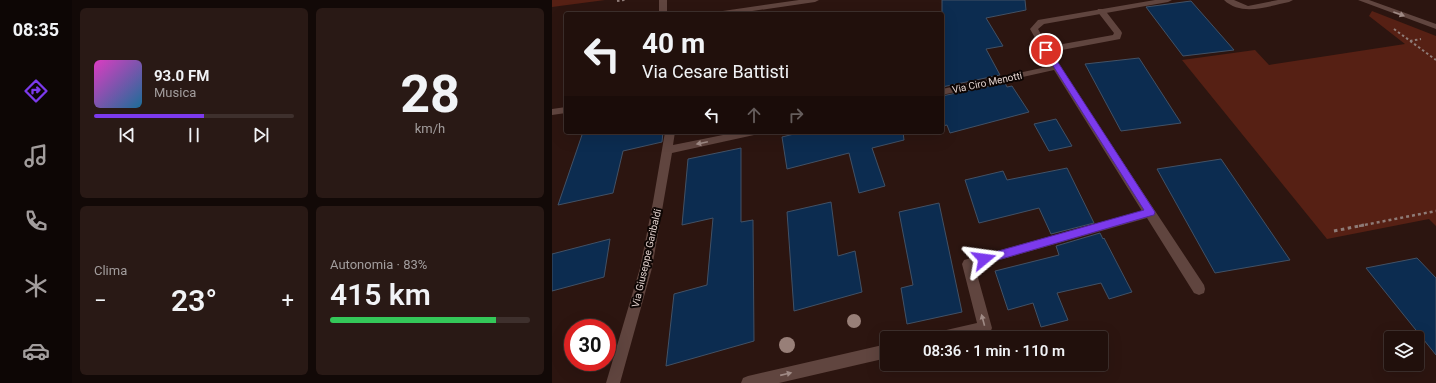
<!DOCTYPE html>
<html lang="it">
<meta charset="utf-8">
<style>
body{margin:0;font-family:Roboto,sans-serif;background:#291915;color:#f1f3f6;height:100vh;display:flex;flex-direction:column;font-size:15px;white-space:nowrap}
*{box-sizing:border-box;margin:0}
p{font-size:13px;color:#a29d9d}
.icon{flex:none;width:22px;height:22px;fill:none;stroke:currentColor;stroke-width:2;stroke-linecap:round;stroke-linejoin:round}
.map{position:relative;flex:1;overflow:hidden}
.panel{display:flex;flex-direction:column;gap:8px;padding:8px;background:#120907;width:480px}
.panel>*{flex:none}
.top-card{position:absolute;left:12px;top:12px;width:380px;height:122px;border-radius:4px;box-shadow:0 4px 16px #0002,0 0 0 1px #3e302d;background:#21100c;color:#f1f3f6;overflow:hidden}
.buttons{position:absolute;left:832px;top:331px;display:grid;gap:8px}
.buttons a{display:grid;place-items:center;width:40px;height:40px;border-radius:4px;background:#21100c;box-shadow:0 4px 16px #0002,0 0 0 1px #3e302d;font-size:20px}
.speed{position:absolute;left:12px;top:319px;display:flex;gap:8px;font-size:20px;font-weight:700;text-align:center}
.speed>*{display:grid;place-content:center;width:52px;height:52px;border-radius:50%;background:#21100c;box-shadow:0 4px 16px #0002,0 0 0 1px #3e302d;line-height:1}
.speed .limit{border:6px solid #d22;background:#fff;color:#111}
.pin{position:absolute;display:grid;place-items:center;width:34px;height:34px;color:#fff;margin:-17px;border:2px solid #fff;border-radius:50%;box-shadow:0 1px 4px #0007}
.me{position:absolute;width:44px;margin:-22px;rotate:74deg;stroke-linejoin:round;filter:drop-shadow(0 0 3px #0008)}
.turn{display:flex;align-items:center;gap:14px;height:84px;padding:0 12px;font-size:18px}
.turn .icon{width:52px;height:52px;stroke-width:2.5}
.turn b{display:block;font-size:28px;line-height:34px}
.lanes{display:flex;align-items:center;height:38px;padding:0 12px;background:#0003;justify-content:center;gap:20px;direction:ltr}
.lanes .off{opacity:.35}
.big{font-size:30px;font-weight:600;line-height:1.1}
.panel .tile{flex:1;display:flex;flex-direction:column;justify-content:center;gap:6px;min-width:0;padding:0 14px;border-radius:6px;background:#291915}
.panel .dial{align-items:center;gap:0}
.dial b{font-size:52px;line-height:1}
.song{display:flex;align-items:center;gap:12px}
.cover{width:48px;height:48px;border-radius:6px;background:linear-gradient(135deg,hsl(310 70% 55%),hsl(200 70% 35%))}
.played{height:4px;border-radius:2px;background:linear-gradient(90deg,#7c3aed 55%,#3e302d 55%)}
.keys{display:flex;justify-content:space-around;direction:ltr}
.heat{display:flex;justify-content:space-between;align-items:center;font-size:22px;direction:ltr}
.charge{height:6px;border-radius:3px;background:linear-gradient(90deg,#34c759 83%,#3e302d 0)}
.panel .tiles{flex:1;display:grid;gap:8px;grid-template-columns:repeat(2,1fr)}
.trip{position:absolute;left:328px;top:331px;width:228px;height:40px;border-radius:4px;background:#21100c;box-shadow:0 4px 16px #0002,0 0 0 1px #3e302d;font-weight:600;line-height:40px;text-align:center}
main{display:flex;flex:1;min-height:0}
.dock{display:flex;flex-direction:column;width:72px;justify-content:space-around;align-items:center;background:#0d0605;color:#a29d9d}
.dock .icon{width:28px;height:28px}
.dock .on{color:#7c3aed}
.dock b{font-size:18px;color:#f1f3f6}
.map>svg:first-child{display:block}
.green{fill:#562014}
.building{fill:#0c2c50;stroke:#425165}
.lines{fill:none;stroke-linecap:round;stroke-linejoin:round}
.path-far2{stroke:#8e7b77;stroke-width:2;stroke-dasharray:2.5 2.5;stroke-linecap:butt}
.path-far1{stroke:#8e7b77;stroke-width:2.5;stroke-dasharray:3 3;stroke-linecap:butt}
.path{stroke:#8e7b77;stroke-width:3;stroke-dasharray:3.5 3.5;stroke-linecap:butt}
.service{fill:#60453f;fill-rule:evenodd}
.minor{fill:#60453f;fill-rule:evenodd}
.tree{fill:#987f78}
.oneway{fill:#a08b86}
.route{fill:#7c3aed;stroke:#51269a}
.labels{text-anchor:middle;stroke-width:4;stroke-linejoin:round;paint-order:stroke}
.street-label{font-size:10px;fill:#e1d1cd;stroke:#0d0503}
</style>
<main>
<nav class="dock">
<b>08:35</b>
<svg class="icon on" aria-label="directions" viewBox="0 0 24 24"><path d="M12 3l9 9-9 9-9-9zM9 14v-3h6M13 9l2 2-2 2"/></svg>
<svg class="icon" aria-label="music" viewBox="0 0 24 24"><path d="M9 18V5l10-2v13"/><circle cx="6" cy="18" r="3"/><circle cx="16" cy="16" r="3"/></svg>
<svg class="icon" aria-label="phone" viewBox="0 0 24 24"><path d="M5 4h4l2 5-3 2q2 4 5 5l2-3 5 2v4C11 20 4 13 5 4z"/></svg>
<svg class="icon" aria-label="climate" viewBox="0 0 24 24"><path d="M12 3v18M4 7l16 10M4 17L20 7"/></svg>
<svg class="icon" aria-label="car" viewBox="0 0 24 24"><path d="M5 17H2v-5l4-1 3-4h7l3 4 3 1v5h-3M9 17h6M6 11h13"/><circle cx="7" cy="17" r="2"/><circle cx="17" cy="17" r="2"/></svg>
</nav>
<section class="panel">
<div class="tiles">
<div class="tile">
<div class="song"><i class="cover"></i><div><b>93.0 FM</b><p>Musica</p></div></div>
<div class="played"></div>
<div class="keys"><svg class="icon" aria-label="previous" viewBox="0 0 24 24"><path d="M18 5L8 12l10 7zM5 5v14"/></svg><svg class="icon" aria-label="pause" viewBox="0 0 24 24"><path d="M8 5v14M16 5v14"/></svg><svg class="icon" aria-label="next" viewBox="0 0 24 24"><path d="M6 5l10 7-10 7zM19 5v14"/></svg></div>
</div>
<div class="tile dial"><b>28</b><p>km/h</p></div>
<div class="tile"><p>Clima</p>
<div class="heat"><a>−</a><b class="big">23°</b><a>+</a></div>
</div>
<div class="tile"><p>Autonomia · 83%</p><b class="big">415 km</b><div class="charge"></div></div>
</div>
</section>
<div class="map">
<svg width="884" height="383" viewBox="0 0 884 383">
<rect width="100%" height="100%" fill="#2c1510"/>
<g class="green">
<path d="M0,0H53L0,7Z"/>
<path d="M820,11L884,36V226L877,219L775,239L630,60L703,50L717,65L853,44L817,16Z"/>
</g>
<g class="building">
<path d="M390,0H473L474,10L434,18L451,46L434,49L448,75L390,87Z"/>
<path d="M639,1L682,50L631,56L594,7Z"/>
<path d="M587,58L629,123L569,131L533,64Z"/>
<path d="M453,83L455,87L460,86L477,112L398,133L395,125L390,126V96Z"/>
<path d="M504,119L520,146L497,151L482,124Z"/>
<path d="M31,132H111L110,142L71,151L61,193L6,205Z"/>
<path d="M250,132H351L352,140L320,148L333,186L307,193L297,153L235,169L230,137Z"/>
<path d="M189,148V222L201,220L202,341L114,366L122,294L155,285L161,218L130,225L136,159Z"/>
<path d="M669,159L738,260L663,273L605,169Z"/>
<path d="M515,168L542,223L499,234L487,208L427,223L413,180L451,171L455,180Z"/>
<path d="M279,202L286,256L303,251L310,292L242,311L235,212Z"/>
<path d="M387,203L410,312L355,324L349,288L361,285L347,212Z"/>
<path d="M548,233L551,239L552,238L580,292L557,299L549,283L505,293L516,320L489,327L481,303L456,310L443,271L507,255L504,246Z"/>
<path d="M58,239L52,277L0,291V254Z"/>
<path d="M865,258L884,278V355L814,268Z"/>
</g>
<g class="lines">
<g class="path-far2">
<path d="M65,1L73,0"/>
<path d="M842,29L884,60"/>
<path d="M858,41L869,39"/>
</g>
<path class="path-far1" d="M807,226L884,211"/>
<path class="path" d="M782,231L812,225"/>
<path class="service" d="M546,9H552L569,31L570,33L568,39L494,53L491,52L490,50L494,47L561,35L562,33L545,11Z"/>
<g class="minor">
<rect x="107" y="0" width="8" height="14"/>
<path d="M247,0H267L263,2L180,14H160L164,12Z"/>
<path d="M603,0H620L616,2L492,24L486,29L508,67L652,285L653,289L652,293L647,295L642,293L595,218L423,267L440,328L438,333L418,338H383L385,333L390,331L425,323L410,264L412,260L590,211L502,70L390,95V89L499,66L478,29L486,20Z"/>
<path d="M672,0H682L696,6L726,0H741L737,2C716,6 690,17 672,0Z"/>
<path d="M806,0H817L884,24V29Z"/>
<path d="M14,107V113L0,115V109Z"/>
<path d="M113,132H123L121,145L186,132H207L202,135L120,153L100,268L68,383H54L88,268L101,202Z"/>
<path d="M335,344V358L227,383H189L191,378L196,376Z"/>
</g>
</g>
<g class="tree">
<circle cx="302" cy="321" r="7"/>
<circle cx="235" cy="345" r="8"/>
</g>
<defs><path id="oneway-solid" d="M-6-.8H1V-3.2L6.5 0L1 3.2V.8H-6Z"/></defs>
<g class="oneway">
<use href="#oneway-solid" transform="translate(847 14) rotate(20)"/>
<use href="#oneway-solid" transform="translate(150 143) rotate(168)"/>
<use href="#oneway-solid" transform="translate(431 320) rotate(-105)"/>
<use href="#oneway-solid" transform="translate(234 374) rotate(-13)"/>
</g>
<path class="route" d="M492,48L498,50L603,212L602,215L598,216L432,264L428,262L427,259L428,256L432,255L592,210L491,50Z"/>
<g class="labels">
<g class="street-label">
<text transform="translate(435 82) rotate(-12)" y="4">Via Ciro Menotti</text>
<text transform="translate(94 258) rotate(-77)" y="4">Via Giuseppe Garibaldi</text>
</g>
</g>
</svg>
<div class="buttons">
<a><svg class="icon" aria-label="layers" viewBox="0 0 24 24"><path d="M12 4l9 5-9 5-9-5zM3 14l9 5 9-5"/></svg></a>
</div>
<div class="speed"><div class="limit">30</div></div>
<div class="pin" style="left:494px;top:50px;background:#d93025"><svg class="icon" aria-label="arrive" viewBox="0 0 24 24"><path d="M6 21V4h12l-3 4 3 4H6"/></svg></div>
<svg class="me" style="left:432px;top:259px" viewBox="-20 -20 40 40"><path d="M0-17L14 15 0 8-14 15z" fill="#7c3aed" stroke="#fff" stroke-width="4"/></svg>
<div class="trip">08:36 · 1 min · 110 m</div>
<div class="top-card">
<div class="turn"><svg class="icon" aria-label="left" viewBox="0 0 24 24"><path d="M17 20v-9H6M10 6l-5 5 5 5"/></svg><div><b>40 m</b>Via Cesare Battisti</div></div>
<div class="lanes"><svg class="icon" aria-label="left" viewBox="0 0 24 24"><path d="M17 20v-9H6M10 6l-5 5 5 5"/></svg><svg class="icon off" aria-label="ahead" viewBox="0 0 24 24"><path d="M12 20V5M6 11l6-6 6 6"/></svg><svg class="icon off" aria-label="right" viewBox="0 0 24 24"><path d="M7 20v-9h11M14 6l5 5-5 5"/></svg></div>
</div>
</div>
</main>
